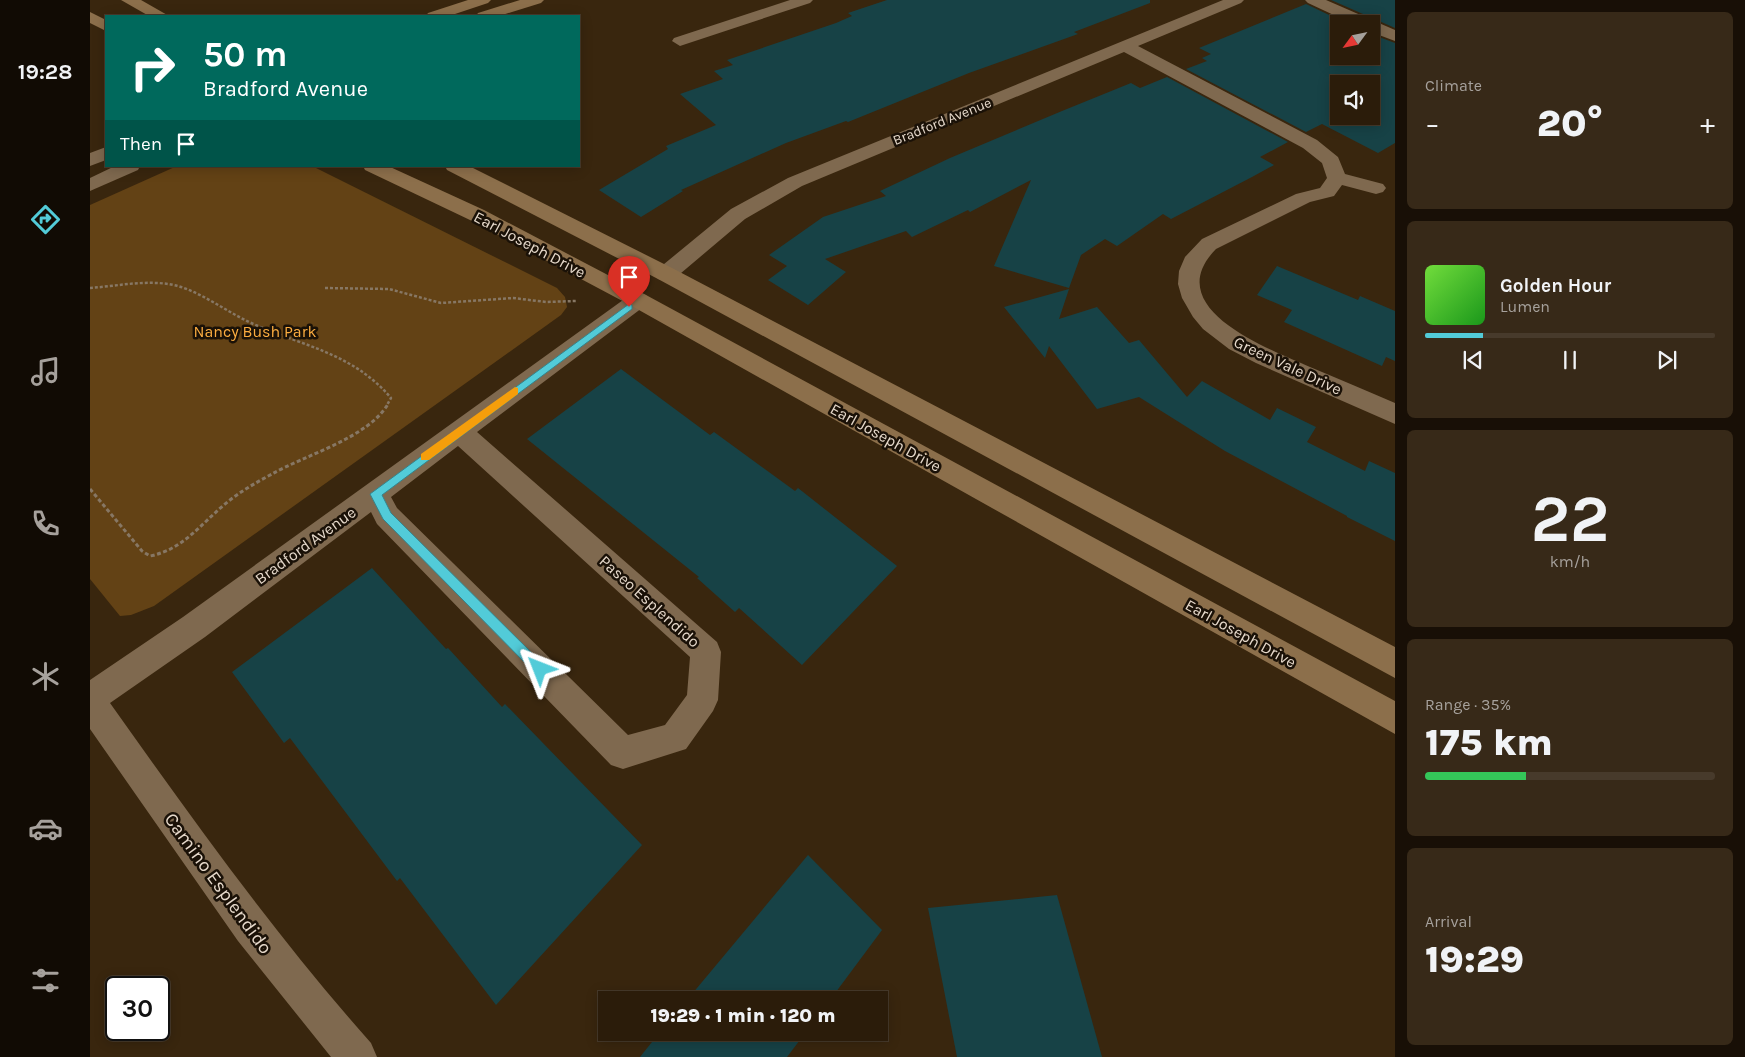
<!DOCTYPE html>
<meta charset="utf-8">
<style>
body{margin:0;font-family:Karla,sans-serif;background:#372918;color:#f1f3f6;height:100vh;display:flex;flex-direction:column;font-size:19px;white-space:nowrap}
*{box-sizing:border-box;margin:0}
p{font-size:16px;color:#a6a19c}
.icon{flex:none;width:28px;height:28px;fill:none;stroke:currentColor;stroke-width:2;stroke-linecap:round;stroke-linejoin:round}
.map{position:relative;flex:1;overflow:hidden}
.drawer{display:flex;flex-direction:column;gap:12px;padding:12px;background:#180f06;width:350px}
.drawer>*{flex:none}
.banner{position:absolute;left:15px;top:15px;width:475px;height:152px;border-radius:0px;box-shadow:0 2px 12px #0003,0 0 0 1px #473a2b;background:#00695c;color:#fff;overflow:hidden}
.needle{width:32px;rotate:237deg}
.controls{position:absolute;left:1240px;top:15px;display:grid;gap:10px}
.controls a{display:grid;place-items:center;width:50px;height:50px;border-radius:0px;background:#2b1c0a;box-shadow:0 2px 12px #0003,0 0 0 1px #473a2b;font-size:25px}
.speed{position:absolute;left:15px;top:976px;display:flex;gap:10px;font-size:25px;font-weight:700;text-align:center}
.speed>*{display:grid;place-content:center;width:65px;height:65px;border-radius:50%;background:#2b1c0a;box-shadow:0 2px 12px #0003,0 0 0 1px #473a2b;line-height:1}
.speed .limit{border:2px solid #111;border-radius:8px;background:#fff;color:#111}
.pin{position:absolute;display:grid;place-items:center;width:42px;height:42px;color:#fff;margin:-51px -21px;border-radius:50% 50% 50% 0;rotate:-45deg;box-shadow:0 0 5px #0007}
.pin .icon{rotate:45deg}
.me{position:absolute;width:55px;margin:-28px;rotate:315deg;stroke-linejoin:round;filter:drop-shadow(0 0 4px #0008)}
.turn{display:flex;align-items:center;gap:18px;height:105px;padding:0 15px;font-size:22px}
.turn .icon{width:65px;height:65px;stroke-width:2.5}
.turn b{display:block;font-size:35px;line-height:42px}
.then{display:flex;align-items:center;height:48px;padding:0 15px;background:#0003;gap:10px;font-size:19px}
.big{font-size:38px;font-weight:800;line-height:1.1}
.drawer .tile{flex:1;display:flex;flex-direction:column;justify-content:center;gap:8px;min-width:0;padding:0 18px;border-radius:8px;background:#372918}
.drawer .dial{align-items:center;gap:0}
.dial b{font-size:65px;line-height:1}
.song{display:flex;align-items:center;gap:15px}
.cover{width:60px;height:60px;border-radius:8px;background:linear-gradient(135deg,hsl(100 70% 55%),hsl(120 70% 35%))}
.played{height:5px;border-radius:2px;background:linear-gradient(90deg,#52cbd8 20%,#473a2b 20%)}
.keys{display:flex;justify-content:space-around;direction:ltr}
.heat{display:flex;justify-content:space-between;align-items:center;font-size:28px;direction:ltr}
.charge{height:8px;border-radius:4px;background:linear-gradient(90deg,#34c759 35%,#473a2b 0)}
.trip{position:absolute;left:508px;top:991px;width:290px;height:50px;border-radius:0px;background:#2b1c0a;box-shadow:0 2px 12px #0003,0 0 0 1px #473a2b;font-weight:800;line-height:50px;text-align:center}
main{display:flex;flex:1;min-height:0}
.menu{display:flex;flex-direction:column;width:90px;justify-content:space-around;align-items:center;background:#110b04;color:#a6a19c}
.menu .icon{width:35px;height:35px}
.menu .selected{color:#52cbd8}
.menu b{font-size:22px;color:#f1f3f6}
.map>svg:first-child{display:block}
.green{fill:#634215}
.building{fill:#174246;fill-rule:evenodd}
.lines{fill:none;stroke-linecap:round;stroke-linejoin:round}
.path-far1{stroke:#877764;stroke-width:2.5;stroke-dasharray:3 2;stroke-linecap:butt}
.path{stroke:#877764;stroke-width:3;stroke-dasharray:4 2.5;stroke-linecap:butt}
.minor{fill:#7f694f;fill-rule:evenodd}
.tertiary{fill:#7f694f;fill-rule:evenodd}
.secondary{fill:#8c6f4b;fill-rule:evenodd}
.route{fill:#52cbd8;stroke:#35848c}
.slow{fill:#f59e0b}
.labels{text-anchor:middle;stroke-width:5;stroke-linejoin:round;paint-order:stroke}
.far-street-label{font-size:14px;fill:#e6d9cb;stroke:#1a1107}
.street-label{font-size:16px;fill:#e6d9cb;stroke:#1a1107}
.park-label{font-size:16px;fill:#fcad40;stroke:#1a1107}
.near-street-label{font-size:19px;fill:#e6d9cb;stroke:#1a1107}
</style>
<main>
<nav class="menu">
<b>19:28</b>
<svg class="icon selected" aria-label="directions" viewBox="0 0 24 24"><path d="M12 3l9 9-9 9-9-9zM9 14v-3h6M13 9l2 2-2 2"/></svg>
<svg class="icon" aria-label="music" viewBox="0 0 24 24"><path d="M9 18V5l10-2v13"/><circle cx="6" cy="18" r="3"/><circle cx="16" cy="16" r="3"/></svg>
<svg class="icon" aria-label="phone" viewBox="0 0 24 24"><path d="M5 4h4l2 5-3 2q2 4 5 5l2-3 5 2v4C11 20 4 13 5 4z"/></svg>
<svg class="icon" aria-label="climate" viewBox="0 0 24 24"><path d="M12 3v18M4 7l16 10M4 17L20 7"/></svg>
<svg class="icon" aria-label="car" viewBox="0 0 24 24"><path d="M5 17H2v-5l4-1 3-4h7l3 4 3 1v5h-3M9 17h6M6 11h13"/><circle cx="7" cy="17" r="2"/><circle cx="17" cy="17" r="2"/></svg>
<svg class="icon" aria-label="filters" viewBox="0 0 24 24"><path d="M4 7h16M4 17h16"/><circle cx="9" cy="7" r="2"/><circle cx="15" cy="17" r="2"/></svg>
</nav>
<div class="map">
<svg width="1305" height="1057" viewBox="0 0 1305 1057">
<rect width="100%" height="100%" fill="#39260e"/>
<path class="green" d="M87,166H222L467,288L475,297L477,307L471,315L64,606L41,615L30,616L0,579V205Z"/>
<g class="building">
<path d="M797,0H1060V3L984,32L988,34L879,73L758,122L756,121L696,143L591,190L593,191L551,217L509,190L578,149L576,146L626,125L590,94L633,79L624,71L643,65L637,60L746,23L762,16L758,13Z"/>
<path d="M1241,0H1305V28Z"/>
<path d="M1216,4L1258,24H1249V56H1281V34L1305,43V143L1288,153L1232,124L1216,132L1096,69L1117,61L1112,58L1121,54L1109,48ZM1249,84H1281V116H1249Z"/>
<path d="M1077,77L1198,142L1170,157L1184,165L1162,177L1081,219L1073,214L1027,246L1015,239L991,255L979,288L904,266L941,180L880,212L878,210L822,237L816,231L735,259L756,272L718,305L678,280L697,266L679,255L733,217L796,196L790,191L860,158L972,111L1041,83L1050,88Z"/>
<path d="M1187,266L1268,300L1270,296L1305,311V361L1296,357L1292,366L1194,322L1202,310L1167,295Z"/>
<path d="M979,289L969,319L1007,307L1039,343L1049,340L1097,397L1112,381L1180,420L1187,408L1226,427L1217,442L1275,471L1279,461L1305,473V541L1257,517V516L1135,451L1049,397L1007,409L959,346L955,358L914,307Z"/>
<path d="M531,369L620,435L624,432L705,491L708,488L807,566L712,665L649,608L645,612L607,578L609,577L437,439Z"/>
<path d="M282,568L356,649L358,648L412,707L415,704L552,845L406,1005L310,878L307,881L200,738L194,743L142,672Z"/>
<path d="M718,855L792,930L740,1000H597Z"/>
<path d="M967,895L1012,1057H867L838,908Z"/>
<path d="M570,1032H716L697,1057H550Z"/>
</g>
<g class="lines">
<g class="path-far1">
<path d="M0,288C29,286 63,278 91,287C115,295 136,311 159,322C211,346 262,352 301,398L297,405"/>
<path d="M235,288L299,289L351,303L423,298L456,302L486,301"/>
</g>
<path class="path" d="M0,489L52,551L60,556C95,549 113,521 140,500C153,490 167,482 182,474C215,455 278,438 298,404"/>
<g class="minor">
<path d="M700,0H723L720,3L596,44L590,46L582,41L584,38Z"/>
<path d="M1133,0H1154L1151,3L1048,46L1227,140L1248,157L1255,174L1293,184L1296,188L1293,192L1286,194L1252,185L1244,196L1220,202L1126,249C1068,308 1179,349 1220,367C1249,379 1277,391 1305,403V424L1166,363L1139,349L1113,329L1103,317L1092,298L1088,284L1089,271L1095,257L1112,239L1206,194L1230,188L1237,178L1232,163L1213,148L1034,52L712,186L655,219L584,279L576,281L568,279L565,274L568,269L641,209L698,178Z"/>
<path d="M1215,0H1236L1305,30V41L1281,32V24H1263L1218,3Z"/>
<path d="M548,292L556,295L559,300L556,305L387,432L627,642L631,652L628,700L623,711L596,749L533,769L521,765L287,524L281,512L115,637L20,703C103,820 186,936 281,1043L287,1057H241L148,941L0,729V680L93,617L540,295ZM368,446L600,657L597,695L575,725L538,735L307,508L301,497Z"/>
</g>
<g class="tertiary">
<path d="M16,147V160L0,166V153Z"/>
<path d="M25,166H50L48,170L0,191V178Z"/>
</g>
<g class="secondary">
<path d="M31,0H51L79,16H59Z"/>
<path d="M378,0H401L398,3L359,16H336L338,13Z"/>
<path d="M430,0H454L451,3L409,16H386L388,13Z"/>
<path d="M0,12L16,20V31L0,23Z"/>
<path d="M273,166H298L394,210L556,295L1305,701V734L540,305L380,220L275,170Z"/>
<path d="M355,166H379L584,269L1305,647V678L568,279L357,170Z"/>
</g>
</g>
<path class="route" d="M539,304L542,305V309L292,495L301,513L454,665L456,669L454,673L450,675L445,673L293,519L280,494Z"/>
<path class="slow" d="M425,387L428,388V394L339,460H331V454Z"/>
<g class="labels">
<g class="far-street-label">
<text transform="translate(852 121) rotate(-22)" y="5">Bradford Avenue</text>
</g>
<g class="street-label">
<text transform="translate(440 244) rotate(28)" y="6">Earl Joseph Drive</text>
<text transform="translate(1198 365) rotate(25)" y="6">Green Vale Drive</text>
<text transform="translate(796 437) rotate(29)" y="6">Earl Joseph Drive</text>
<text transform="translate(215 545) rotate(-36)" y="6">Bradford Avenue</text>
<text transform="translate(560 601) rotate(42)" y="6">Paseo Esplendido</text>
<text transform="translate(1151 633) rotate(29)" y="6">Earl Joseph Drive</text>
</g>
<g class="park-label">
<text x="165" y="337">Nancy Bush Park</text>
</g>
<g class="near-street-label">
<text transform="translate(129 883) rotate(54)" y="7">Camino Esplendido</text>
</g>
</g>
</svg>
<div class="controls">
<a><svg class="needle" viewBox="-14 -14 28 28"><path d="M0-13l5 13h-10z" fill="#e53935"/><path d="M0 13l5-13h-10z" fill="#a6a19c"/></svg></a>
<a><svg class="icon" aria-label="sound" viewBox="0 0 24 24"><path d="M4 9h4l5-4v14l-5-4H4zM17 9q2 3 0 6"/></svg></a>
</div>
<div class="speed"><div class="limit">30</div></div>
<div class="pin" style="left:539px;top:307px;background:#d93025"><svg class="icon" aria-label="arrive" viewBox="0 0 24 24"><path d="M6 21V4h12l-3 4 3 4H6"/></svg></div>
<svg class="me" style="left:450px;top:669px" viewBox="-20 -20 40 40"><path d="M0-17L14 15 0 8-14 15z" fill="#52cbd8" stroke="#fff" stroke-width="4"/></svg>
<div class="trip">19:29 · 1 min · 120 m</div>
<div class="banner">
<div class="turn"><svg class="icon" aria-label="right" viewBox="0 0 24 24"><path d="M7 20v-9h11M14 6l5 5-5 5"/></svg><div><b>50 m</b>Bradford Avenue</div></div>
<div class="then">Then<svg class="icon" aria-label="arrive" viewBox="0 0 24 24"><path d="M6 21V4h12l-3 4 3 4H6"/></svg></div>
</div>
</div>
<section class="drawer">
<div class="tile"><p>Climate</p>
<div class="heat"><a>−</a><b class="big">20°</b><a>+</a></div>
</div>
<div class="tile">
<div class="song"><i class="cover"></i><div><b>Golden Hour</b><p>Lumen</p></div></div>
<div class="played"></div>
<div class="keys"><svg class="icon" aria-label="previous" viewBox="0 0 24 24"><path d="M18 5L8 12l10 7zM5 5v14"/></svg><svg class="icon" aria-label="pause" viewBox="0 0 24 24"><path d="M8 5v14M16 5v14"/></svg><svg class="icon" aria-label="next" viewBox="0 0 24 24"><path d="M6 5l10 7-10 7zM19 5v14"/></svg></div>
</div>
<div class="tile dial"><b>22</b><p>km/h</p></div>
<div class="tile"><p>Range · 35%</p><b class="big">175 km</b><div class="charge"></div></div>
<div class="tile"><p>Arrival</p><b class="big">19:29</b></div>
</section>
</main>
